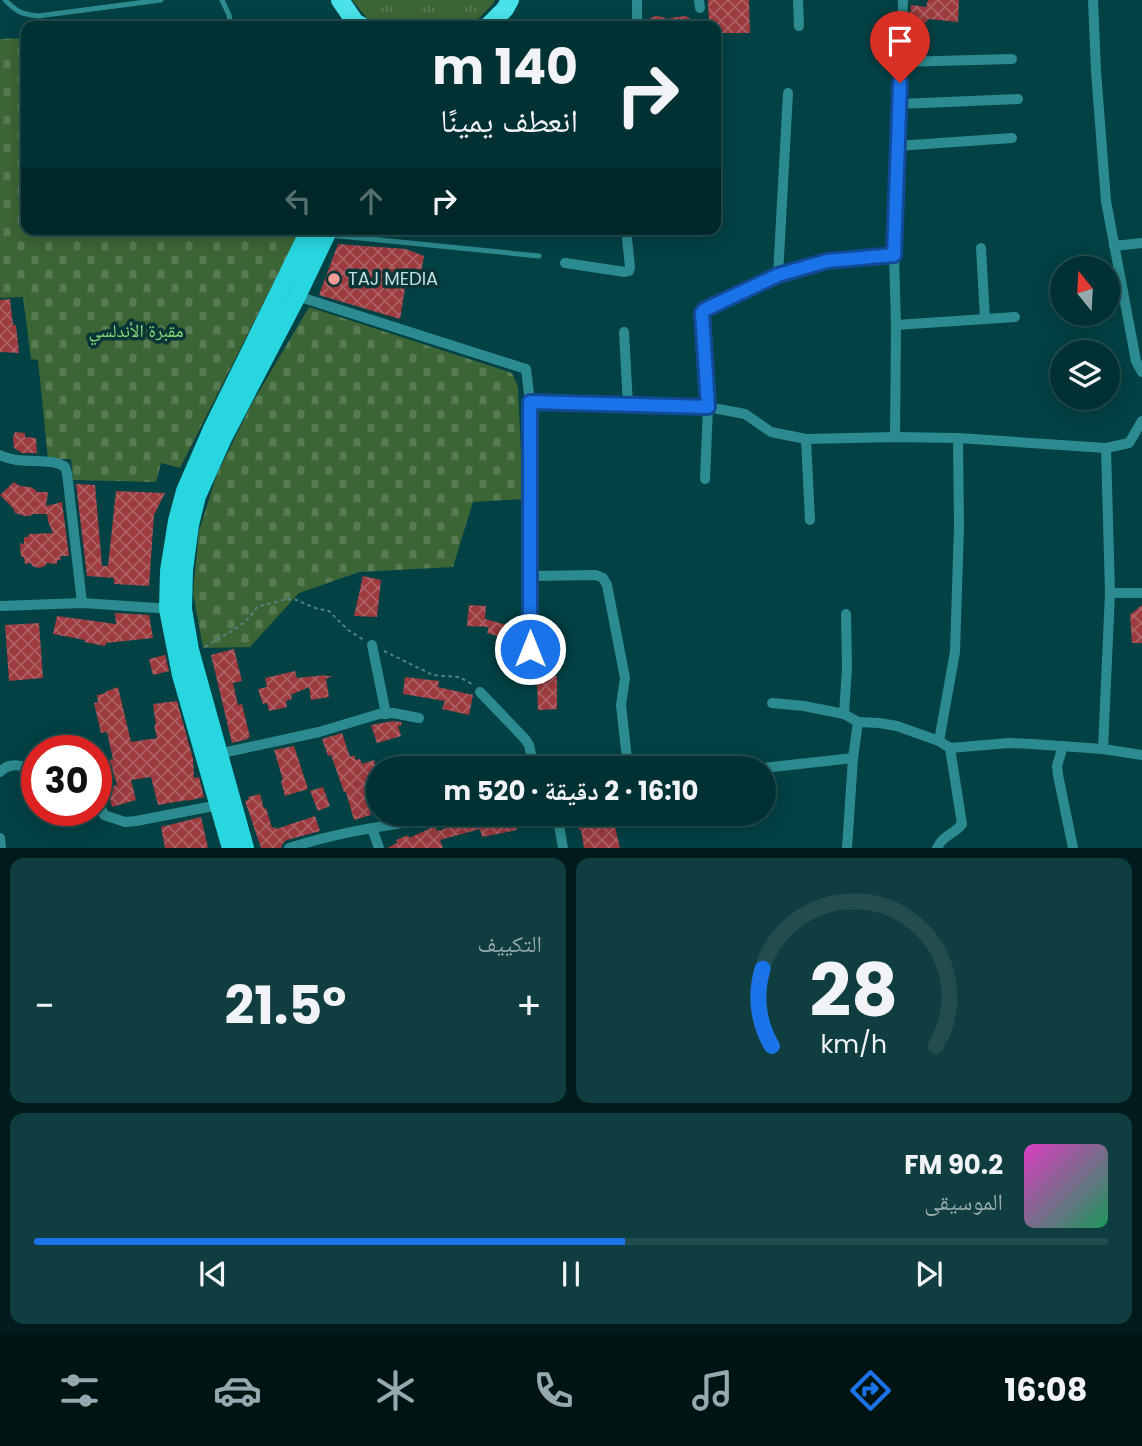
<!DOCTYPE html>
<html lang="ar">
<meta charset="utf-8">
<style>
body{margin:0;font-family:Poppins,"Noto Naskh Arabic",sans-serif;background:#103d3f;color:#f1f3f6;direction:rtl;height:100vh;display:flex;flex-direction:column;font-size:26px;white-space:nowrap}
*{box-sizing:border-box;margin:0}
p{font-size:23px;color:#96a9ac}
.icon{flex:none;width:38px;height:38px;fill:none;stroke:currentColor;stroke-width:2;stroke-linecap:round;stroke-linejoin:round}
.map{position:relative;height:848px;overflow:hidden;direction:ltr}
.panel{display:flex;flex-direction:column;gap:10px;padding:10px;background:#011b1c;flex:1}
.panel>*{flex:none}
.banner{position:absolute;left:21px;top:21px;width:700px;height:214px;border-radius:14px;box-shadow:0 4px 18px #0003,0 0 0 2px #234c4e;direction:rtl;background:#023133;color:#f1f3f6;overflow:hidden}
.needle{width:46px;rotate:342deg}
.fabs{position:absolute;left:1050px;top:256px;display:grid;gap:14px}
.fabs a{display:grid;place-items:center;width:70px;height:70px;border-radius:50%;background:#023133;box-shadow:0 4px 18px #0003,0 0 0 2px #234c4e;font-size:35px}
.speed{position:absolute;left:21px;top:735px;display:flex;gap:14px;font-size:35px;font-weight:700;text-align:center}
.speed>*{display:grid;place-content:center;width:91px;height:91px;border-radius:50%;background:#023133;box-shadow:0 4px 18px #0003,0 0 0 2px #234c4e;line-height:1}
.speed .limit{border:10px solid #d22;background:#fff;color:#111}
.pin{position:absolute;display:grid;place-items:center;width:60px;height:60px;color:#fff;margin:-72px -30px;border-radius:50% 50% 50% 0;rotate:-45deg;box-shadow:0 0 7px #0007}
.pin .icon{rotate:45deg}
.me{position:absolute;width:77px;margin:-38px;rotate:0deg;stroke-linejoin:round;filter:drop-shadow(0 0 5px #0008)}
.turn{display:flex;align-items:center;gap:24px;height:147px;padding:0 28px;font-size:32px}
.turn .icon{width:91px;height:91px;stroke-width:2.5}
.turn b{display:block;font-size:49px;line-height:60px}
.lanes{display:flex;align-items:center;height:66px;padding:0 28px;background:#0003;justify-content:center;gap:35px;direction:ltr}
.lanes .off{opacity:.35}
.big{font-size:52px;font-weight:700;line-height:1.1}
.panel .tile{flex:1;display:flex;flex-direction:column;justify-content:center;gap:10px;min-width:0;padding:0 24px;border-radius:14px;background:#103d3f}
.panel .dial{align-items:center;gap:0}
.dial svg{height:182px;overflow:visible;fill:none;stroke:#234c4e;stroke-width:7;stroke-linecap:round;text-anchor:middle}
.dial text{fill:#f1f3f6;stroke:none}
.song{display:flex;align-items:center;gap:21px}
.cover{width:84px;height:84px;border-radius:10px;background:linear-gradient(135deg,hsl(310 70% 55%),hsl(150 70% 35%))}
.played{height:7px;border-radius:4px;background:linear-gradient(90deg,#1a73e8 55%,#234c4e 55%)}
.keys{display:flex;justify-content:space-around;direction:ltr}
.heat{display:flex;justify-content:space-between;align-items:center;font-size:38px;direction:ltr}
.panel .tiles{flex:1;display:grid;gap:10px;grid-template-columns:1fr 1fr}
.tile:last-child{grid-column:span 2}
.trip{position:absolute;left:366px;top:756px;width:410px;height:70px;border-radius:35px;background:#023133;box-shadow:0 4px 18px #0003,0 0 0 2px #234c4e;font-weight:700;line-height:70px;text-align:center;direction:rtl}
.tab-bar{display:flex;height:112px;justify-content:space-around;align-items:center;background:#011414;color:#96a9ac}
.tab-bar .icon{width:49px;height:49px}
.tab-bar .selected{color:#1a73e8}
.tab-bar b{font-size:32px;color:#f1f3f6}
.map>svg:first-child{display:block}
.cemetery{fill:url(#cemetery-stones)}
.park{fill:url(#park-tufts)}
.building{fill:url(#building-cross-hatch)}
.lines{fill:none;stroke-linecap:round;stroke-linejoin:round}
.path{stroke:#538385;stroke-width:2;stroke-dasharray:3.5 3.5;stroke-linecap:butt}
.service{stroke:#2c8b90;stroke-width:5}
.minor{stroke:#2c8b90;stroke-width:10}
.primary{stroke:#27d6df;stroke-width:18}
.trunk{stroke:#4ae2ea;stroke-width:18}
.route-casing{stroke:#114b97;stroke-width:18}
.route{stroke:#1a73e8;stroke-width:12}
.poi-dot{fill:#f59b9a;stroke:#093537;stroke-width:2.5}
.labels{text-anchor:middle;stroke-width:7;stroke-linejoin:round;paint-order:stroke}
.poi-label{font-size:18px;fill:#c3dedf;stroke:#093537;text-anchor:start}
.park-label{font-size:18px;fill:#87de78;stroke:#093537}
</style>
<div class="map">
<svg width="1142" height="848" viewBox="0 0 1142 848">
<defs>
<pattern id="cemetery-stones" width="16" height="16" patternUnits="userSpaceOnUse" patternTransform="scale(1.75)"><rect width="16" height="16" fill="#3c6535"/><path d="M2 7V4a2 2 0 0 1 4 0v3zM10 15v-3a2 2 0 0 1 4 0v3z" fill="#577b52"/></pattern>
<pattern id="park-tufts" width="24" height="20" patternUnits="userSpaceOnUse" patternTransform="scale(1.75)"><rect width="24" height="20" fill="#3c6535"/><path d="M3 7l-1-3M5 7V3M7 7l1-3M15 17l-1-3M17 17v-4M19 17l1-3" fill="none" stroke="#577b52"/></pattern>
<pattern id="building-cross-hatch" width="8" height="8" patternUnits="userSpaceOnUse" patternTransform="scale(1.75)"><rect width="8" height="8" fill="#9d3b3f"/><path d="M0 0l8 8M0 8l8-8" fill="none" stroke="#ad6063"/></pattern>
</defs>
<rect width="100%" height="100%" fill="#024144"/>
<g class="cemetery">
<path d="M26,38V229H303L268,294L180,468L161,463L156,482L73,480L71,459H48L38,360L31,359L23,297L0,298V39Z"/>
<path d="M309,307L512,373L518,387L523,499L473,502L453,567L359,572L299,593L250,647L203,648L193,593L199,531L217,474L251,405Z"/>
</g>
<path class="park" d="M352,0H495L493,4L474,23L468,26H380L367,18Z"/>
<g class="building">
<path d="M708,0H749L750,33H716V26H709Z"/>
<path d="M928,0H959L958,22L928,19L926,23L910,24L911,5L926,7Z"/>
<path d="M658,16L668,19L676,17L686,16L701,26H645V23L652,17Z"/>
<path d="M338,244L406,249L424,256L420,278L407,276L400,319L319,295Z"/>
<path d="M10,299L13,325H16L19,353L0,352V300Z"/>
<path d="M15,432L25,433V437L36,438L37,453H22L14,448L13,437Z"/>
<path d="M14,482L20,486L30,487L36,490V492H48L46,506L62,502L69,556H60L61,560H57V564L47,563L45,566L39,568L32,566L31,563L25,564L24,557H21L20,543L24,544V537H28L29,534L53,533L48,521L47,514H32L30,516H25L15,513L14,509L0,495Z"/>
<path d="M76,484L95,485L102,566H108L116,491L165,493L154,515L149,586L114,584V578L87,576Z"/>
<path d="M363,576L381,580L377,617L354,616Z"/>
<path d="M469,605L486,606L485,619L511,626L508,639L487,633L489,627L467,626Z"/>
<path d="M1142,605V643H1132L1130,615Z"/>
<path d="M115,613L149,615L153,638L106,643L105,646L84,642L85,640L53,634L57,616L116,624Z"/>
<path d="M39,623L43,678L9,681L5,625Z"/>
<path d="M234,649L242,681L233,683L238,705L242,704L250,737L247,738L248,739L232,743L211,655Z"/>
<path d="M165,655L169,671L153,675L149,659Z"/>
<path d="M295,671L297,678L325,675V676H332L326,679L329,697L311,700L309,687L291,695L292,699L286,701L287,707L269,711L267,703L263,704L258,689L267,687L265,678Z"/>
<path d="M541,676H557V709L538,710L537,683L541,682Z"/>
<path d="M405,677L439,681L438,687L473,695L469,715L442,709L445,701L403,694Z"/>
<path d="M118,687L131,742L157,738L154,725H156L153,704L177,701L193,759L194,778L199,777L204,797L187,801V800L158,805L151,777L131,780L136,800L112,807L107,787L117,785L109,760L113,759L107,732L101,733L94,703L98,702L97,695L106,693L105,692Z"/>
<path d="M393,721L401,722L402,725L398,726L401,736L377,743L371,725Z"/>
<path d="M342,733L350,757L354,755L356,760L360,759L362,764L374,760L375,764L378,763V800L368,803L371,815L354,820L346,792H344L331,755L328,756L322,739Z"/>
<path d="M294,746L308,789L285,796L281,781L283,780L274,750Z"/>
<path d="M323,787L330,806L318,811L310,791Z"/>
<path d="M260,794L264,809L266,808L272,828L275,827L276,829L315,816L320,831L287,840L283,843L281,848H261L245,801L249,800L248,797Z"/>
<path d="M492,814L493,817L514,814L517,830L482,837L480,829L440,840L443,848H387L397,843L396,840L408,835L409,838L435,826L437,831Z"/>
<path d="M575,814H612L620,848H584L581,830H579Z"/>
<path d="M201,817L208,848H165L161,827Z"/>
</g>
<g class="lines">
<g class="path">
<path d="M205,647C226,633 243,629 257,607L283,600L294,599L315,608L329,611L348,630L364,640"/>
<path d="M384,651L433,675L459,677L472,684"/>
</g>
<g class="service">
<path d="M5,0C17,12 21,14 38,16L161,0"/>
<path d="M222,0L229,15L231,26"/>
<path d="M329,235L539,256"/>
</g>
<g class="minor">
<path d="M637,0V26"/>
<path d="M699,0L700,8"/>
<path d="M798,0L799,26"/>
<path d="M1093,0L1096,71L1106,201L1136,361L1142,372"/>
<path d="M900,62L1012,59"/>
<path d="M899,104L1018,99"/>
<path d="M897,146L1012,138"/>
<path d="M1114,246L1142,243"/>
<path d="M981,248L985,319"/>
<path d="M565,263L625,272L629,271L630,267L626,229"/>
<path d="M778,275L788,93"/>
<path d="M297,296L526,369L530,402V649"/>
<path d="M896,325L1015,317"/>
<path d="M624,332L628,405"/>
<path d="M530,402L708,407L745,414L771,432L806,439L895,437L958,438L1106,448"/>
<path d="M895,437L896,325L894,255L903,0"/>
<path d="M806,439L810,520"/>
<path d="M0,455C21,466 50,456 65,467L67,473L82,603"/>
<path d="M705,479L708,407L702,313L704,310L778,275L826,261L894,255"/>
<path d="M531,576L596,575L603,578L607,585L625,678L621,705L628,768"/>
<path d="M1110,593H1142"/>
<path d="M0,606L82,603L172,609"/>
<path d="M846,614L847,668L844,714L858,722L879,723L897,726L939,741L950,748L1009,743L1032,744L1103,749L1142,755"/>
<path d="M372,645L386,714"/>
<path d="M480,692L525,739L529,745L534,768"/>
<path d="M772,703L804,706L844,714"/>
<path d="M939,741L955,652L959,526L958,438"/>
<path d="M1063,746L1057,766L1058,775L1073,848"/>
<path d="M1103,749L1110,593L1106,448L1129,443L1142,421"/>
<path d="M218,754L319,732L379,714L393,713L419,718"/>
<path d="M763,768L853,758"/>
<path d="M0,772C10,761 23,766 37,769"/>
<path d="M96,797L104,815L125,822L136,821L219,805"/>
<path d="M557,814L563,848"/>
<path d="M372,828L379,848"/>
<path d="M0,838L1,848"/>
<path d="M289,848C345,830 403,823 460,814"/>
<path d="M847,848L853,758L858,722"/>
<path d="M937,848C945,833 954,835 962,824L950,748"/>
</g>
<g class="primary">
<path d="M231,848L181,675L168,609L169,571L177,521L185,491L212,429L310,229"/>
<path d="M245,848L190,650L183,609L184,570L190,525L197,496L223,438L297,296L329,229"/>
</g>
<g class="trunk">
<path d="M340,0L355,22L362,26"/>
<path d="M488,26L505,9L510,0"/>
</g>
</g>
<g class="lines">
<defs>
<path id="route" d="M530,649V402L708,407L702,313L704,310L778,275L827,261L894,255L900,83"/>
</defs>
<use href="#route" class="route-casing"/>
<use href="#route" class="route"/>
</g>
<circle class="poi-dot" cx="334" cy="279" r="7"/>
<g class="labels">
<g class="poi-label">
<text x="348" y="285">TAJ MEDIA</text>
</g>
<g class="park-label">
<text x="136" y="337">مقبرة الأندلسي</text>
</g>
</g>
</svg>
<div class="fabs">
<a><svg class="needle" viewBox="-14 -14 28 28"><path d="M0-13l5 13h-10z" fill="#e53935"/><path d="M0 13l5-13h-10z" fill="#96a9ac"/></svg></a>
<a><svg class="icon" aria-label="layers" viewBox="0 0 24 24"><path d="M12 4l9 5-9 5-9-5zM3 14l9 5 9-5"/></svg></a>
</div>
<div class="speed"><div class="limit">30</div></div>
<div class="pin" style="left:900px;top:83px;background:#d93025"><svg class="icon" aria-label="arrive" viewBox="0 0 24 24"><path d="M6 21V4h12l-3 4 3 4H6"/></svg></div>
<svg class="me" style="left:530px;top:649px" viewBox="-20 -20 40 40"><circle r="17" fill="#1a73e8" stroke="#fff" stroke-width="3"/><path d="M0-11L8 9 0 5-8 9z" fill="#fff"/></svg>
<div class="trip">16:10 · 2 دقيقة · 520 m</div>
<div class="banner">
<div class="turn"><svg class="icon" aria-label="right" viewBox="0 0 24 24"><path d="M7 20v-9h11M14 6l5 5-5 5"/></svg><div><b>140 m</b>انعطف يمينًا</div></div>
<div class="lanes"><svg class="icon off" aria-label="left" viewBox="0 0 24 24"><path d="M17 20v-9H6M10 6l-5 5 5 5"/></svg><svg class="icon off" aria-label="ahead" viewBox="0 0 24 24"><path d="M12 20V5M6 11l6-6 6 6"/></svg><svg class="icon" aria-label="right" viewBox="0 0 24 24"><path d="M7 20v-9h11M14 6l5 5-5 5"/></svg></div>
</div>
</div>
<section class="panel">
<div class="tiles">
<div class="tile dial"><svg viewBox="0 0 100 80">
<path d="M14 69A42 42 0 1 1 86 69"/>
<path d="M14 69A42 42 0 0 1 10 35" stroke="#1a73e8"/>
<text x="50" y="56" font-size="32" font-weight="700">28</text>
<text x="50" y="72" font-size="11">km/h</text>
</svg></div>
<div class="tile"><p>التكييف</p>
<div class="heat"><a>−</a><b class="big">21.5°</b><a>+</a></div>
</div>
<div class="tile">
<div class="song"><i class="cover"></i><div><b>90.2 FM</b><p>الموسيقى</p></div></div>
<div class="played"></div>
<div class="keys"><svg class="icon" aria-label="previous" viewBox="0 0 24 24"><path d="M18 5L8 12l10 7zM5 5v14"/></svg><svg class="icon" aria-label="pause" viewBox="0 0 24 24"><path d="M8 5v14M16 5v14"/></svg><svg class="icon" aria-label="next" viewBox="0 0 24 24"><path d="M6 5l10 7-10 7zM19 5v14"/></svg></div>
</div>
</div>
</section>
<nav class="tab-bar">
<b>16:08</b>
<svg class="icon selected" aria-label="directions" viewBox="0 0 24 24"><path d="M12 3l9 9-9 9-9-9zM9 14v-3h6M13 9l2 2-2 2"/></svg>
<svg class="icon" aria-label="music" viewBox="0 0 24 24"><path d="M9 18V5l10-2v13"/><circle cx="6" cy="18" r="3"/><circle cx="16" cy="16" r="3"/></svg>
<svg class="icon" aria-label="phone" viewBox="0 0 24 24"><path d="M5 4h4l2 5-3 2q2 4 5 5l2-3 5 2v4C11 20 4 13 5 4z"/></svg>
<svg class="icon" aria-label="climate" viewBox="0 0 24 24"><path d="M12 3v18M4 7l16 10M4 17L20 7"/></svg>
<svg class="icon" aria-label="car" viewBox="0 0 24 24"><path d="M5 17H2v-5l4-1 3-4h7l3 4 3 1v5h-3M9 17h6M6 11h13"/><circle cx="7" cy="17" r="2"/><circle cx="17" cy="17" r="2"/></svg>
<svg class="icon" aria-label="filters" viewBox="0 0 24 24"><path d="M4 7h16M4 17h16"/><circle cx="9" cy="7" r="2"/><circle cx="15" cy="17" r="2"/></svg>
</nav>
